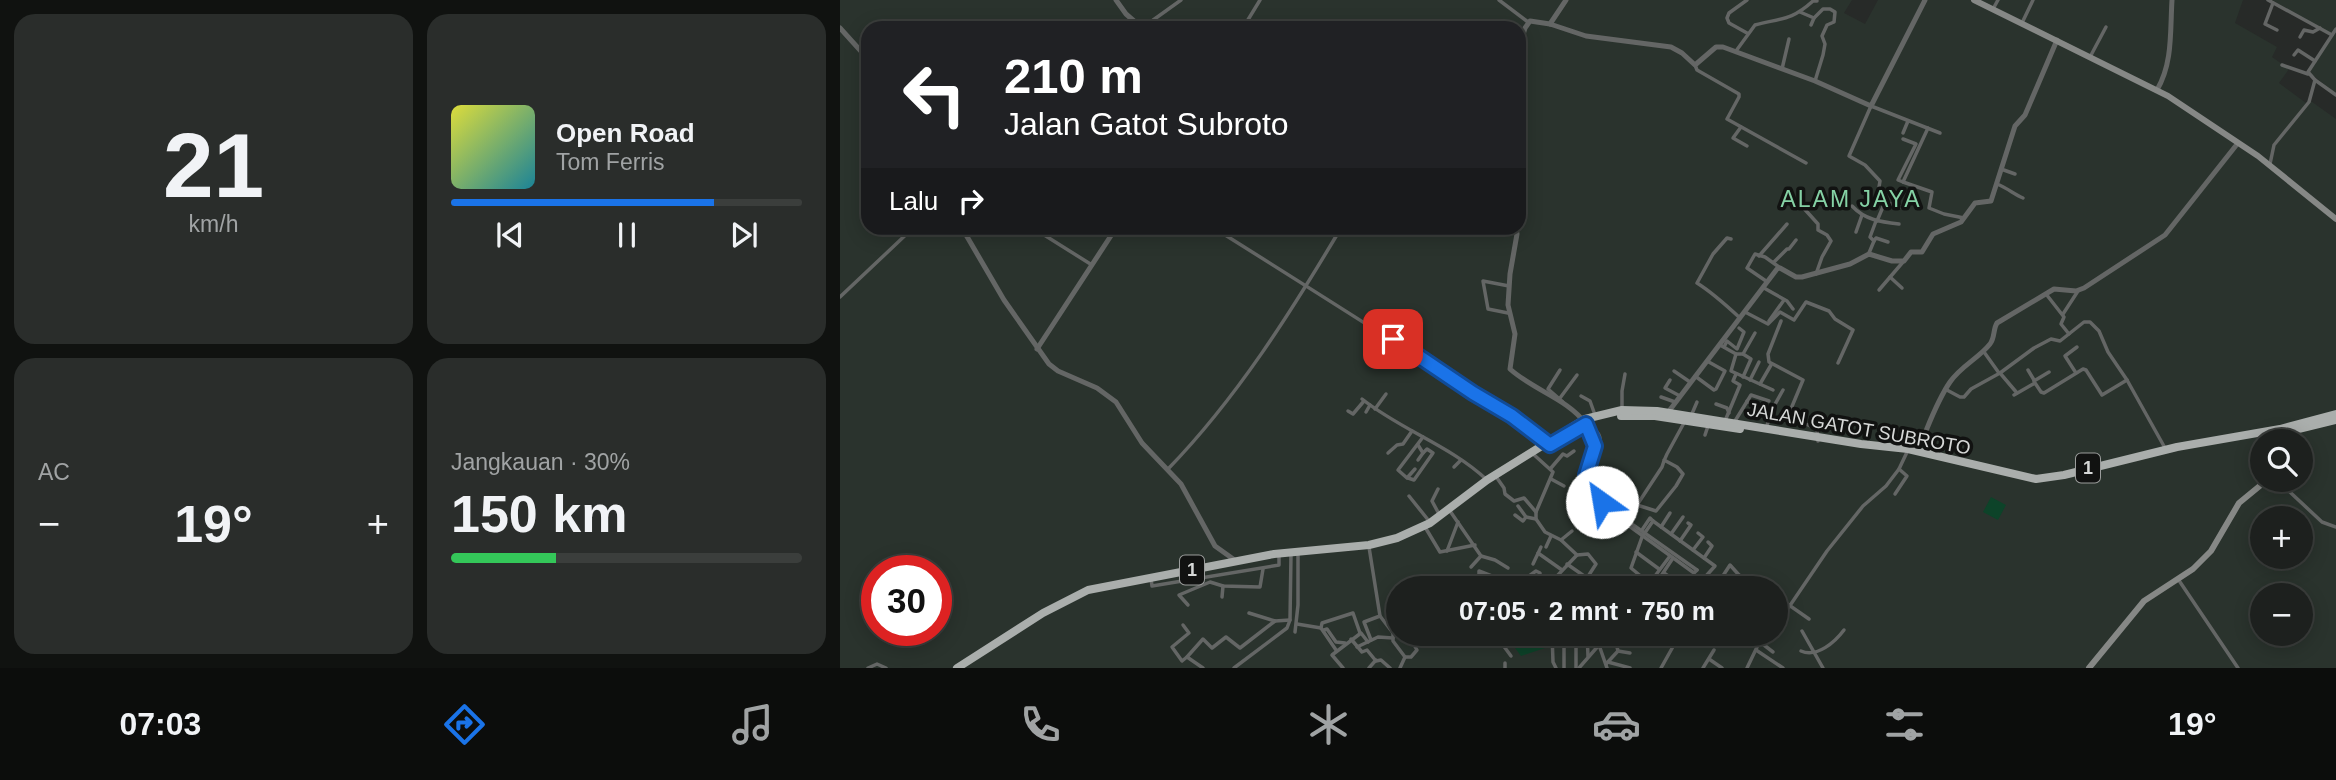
<!DOCTYPE html>
<html lang="id">
<meta charset="utf-8">
<style>
body{margin:0;font-family:Arial,sans-serif;background:#2a2d2b;color:#f1f3f6;height:100vh;display:flex;flex-direction:column;font-size:26px;white-space:nowrap}
*{box-sizing:border-box;margin:0}
p{font-size:23px;color:#a0a3a4}
.icon{flex:none;width:38px;height:38px;fill:none;stroke:currentColor;stroke-width:2;stroke-linecap:round;stroke-linejoin:round}
.map{position:relative;flex:1;overflow:hidden}
.drawer{display:flex;flex-direction:column;gap:14px;padding:14px;background:#101210;width:840px}
.drawer>*{flex:none}
.hud{position:absolute;left:21px;top:21px;width:665px;height:214px;border-radius:21px;box-shadow:0 4px 18px #0003,0 0 0 2px #3b3e3c;background:#202124;color:#fff;overflow:hidden}
.tools{position:absolute;left:1410px;top:429px;display:grid;gap:14px}
.tools a{display:grid;place-items:center;width:63px;height:63px;border-radius:50%;background:#1d201e;box-shadow:0 4px 18px #0003,0 0 0 2px #3b3e3c;font-size:35px}
.speed{position:absolute;left:21px;top:555px;display:flex;gap:14px;font-size:35px;font-weight:700;text-align:center}
.speed>*{display:grid;place-content:center;width:91px;height:91px;border-radius:50%;background:#1d201e;box-shadow:0 4px 18px #0003,0 0 0 2px #3b3e3c;line-height:1}
.speed .limit{border:10px solid #d22;background:#fff;color:#111}
.pin{position:absolute;display:grid;place-items:center;width:60px;height:60px;color:#fff;margin:-30px;border-radius:14px;box-shadow:0 4px 10px #0006}
.me{position:absolute;width:77px;margin:-38px;rotate:328deg;stroke-linejoin:round;filter:drop-shadow(0 0 5px #0008)}
.turn{display:flex;align-items:center;gap:24px;height:147px;padding:0 28px;font-size:32px}
.turn .icon{width:91px;height:91px;stroke-width:2.5}
.turn b{display:block;font-size:49px;line-height:60px}
.then{display:flex;align-items:center;height:66px;padding:0 28px;background:#0003;gap:14px;font-size:26px}
.big{font-size:52px;font-weight:600;line-height:1.1}
.drawer .tile{flex:1;display:flex;flex-direction:column;justify-content:center;gap:10px;min-width:0;padding:0 24px;border-radius:21px;background:#2a2d2b}
.drawer .dial{align-items:center;gap:0}
.dial b{font-size:91px;line-height:1}
.song{display:flex;align-items:center;gap:21px}
.cover{width:84px;height:84px;border-radius:10px;background:linear-gradient(135deg,hsl(60 70% 55%),hsl(190 70% 35%))}
.played{height:7px;border-radius:4px;background:linear-gradient(90deg,#1a73e8 75%,#3b3e3c 75%)}
.keys{display:flex;justify-content:space-around;direction:ltr}
.heat{display:flex;justify-content:space-between;align-items:center;font-size:38px;direction:ltr}
.charge{height:10px;border-radius:5px;background:linear-gradient(90deg,#34c759 30%,#3b3e3c 0)}
.drawer .tiles{flex:1;display:grid;gap:14px;grid-template-columns:repeat(2,1fr)}
.trip{position:absolute;left:546px;top:576px;width:402px;height:70px;border-radius:35px;background:#1d201e;box-shadow:0 4px 18px #0003,0 0 0 2px #3b3e3c;font-weight:600;line-height:70px;text-align:center}
.menu{display:flex;height:112px;justify-content:space-around;align-items:center;background:#0c0d0c;color:#a0a3a4}
.menu .icon{width:49px;height:49px}
.menu .current{color:#1a73e8}
.menu b{font-size:32px;color:#f1f3f6}
main{display:flex;flex:1;min-height:0}
.map>svg:first-child{display:block}
.built{fill:#2a332d;fill-rule:evenodd}
.green{fill:#0d4329}
.lines{fill:none;stroke-linecap:round;stroke-linejoin:round}
.minor{stroke:#646665;stroke-width:3.5}
.tertiary{stroke:#646665;stroke-width:5}
.secondary{stroke:#868886;stroke-width:6}
.trunk{stroke:#aaaeac;stroke-width:8}
.route-casing{stroke:#114b97;stroke-width:18}
.route{stroke:#1a73e8;stroke-width:12}
.labels{text-anchor:middle;stroke-width:7;stroke-linejoin:round;paint-order:stroke}
.shield{fill:#111211;stroke:#9b9d9c;stroke-width:2}
.shield-label{font-size:18px;font-weight:bold;fill:#d6d8d7}
.street-label{font-size:19px;fill:#d6d8d7;stroke:#111211}
.quarter-label{font-size:23px;letter-spacing:2px;fill:#85d2a5;stroke:#111211}
</style>
<main>
<section class="drawer">
<div class="tiles">
<div class="tile dial"><b>21</b><p>km/h</p></div>
<div class="tile">
<div class="song"><i class="cover"></i><div><b>Open Road</b><p>Tom Ferris</p></div></div>
<div class="played"></div>
<div class="keys"><svg class="icon" aria-label="previous" viewBox="0 0 24 24"><path d="M18 5L8 12l10 7zM5 5v14"/></svg><svg class="icon" aria-label="pause" viewBox="0 0 24 24"><path d="M8 5v14M16 5v14"/></svg><svg class="icon" aria-label="next" viewBox="0 0 24 24"><path d="M6 5l10 7-10 7zM19 5v14"/></svg></div>
</div>
<div class="tile"><p>AC</p>
<div class="heat"><a>−</a><b class="big">19°</b><a>+</a></div>
</div>
<div class="tile"><p>Jangkauan · 30%</p><b class="big">150 km</b><div class="charge"></div></div>
</div>
</section>
<div class="map">
<svg width="1496" height="668" viewBox="0 0 1496 668">
<rect width="100%" height="100%" fill="#272a28"/>
<g class="built">
<path d="M0,0H1012L1004,13L1025,24L1038,0H1403L1395,23L1437,47L1432,57L1449,69L1439,83L1466,103L1468,99L1496,119V668H0ZM28,28H679V228H28ZM1423,441H1461V480H1423ZM1423,518H1461V556H1423ZM37,570H96V630H37ZM558,588H936V634H558ZM1423,595H1461V634H1423Z"/>
<path d="M1432,0H1496V94L1469,72L1493,35Z"/>
</g>
<g class="green">
<path d="M1151,497L1166,505L1158,520L1143,512Z"/>
<path d="M665,634H692L705,648L681,656Z"/>
</g>
<g class="lines">
<g class="minor">
<path d="M659,0L688,22"/>
<path d="M1428,0L1492,35"/>
<path d="M1433,3L1425,24L1437,30"/>
<path d="M1153,9L1158,0"/>
<path d="M960,12L974,18L971,25"/>
<path d="M974,18L983,9H990L995,12L994,22L987,25L982,36L985,44L983,55L975,81"/>
<path d="M1182,23L1193,0"/>
<path d="M302,28L341,0"/>
<path d="M403,28L420,0"/>
<path d="M907,33L889,23L887,18L889,13L907,0"/>
<path d="M1460,37L1464,30L1473,32L1480,28"/>
<path d="M896,51L915,25C941,18 951,21 973,1H977"/>
<path d="M1454,55L1458,50L1475,61"/>
<path d="M1250,57L1266,27"/>
<path d="M855,65L857,70L899,94V97L887,119L966,163"/>
<path d="M1442,65L1468,74"/>
<path d="M942,69L949,39"/>
<path d="M1475,80L1496,95"/>
<path d="M901,127L893,138L907,146"/>
<path d="M1088,128L1063,182L1092,192L1089,208L1104,214L1124,218"/>
<path d="M1063,133L1068,121"/>
<path d="M1063,139L1076,144L1058,180L1063,182"/>
<path d="M1430,164L1434,145L1469,102L1475,80L1468,72L1496,29"/>
<path d="M1161,169L1175,174"/>
<path d="M1157,184C1167,188 1174,194 1183,198"/>
<path d="M1038,193L1040,181L1025,165L1009,156L1031,106L1100,133"/>
<path d="M959,200V203L978,224V230L987,235L991,241L982,257L976,274"/>
<path d="M1012,206C1025,220 1041,222 1059,224"/>
<path d="M1037,221L1045,202L1064,208"/>
<path d="M193,228L252,265"/>
<path d="M374,228C460,282 546,336 632,392C657,409 682,423 708,442"/>
<path d="M1016,232L1022,215"/>
<path d="M891,239L887,238L873,254L857,283C873,293 886,305 900,318"/>
<path d="M1034,241L1036,238L1048,242"/>
<path d="M1029,253L1034,241L1030,237L1036,221"/>
<path d="M919,256L947,224"/>
<path d="M934,262L947,249H949L956,240"/>
<path d="M1050,277L1062,288"/>
<path d="M926,281L907,268L915,254L925,257L939,267"/>
<path d="M924,288L947,301L953,309"/>
<path d="M1039,290L1063,262"/>
<path d="M1206,294L1224,317L1221,324L1229,334"/>
<path d="M0,297L73,228"/>
<path d="M905,312L928,324L940,312L954,320L966,302L989,311L995,319L1013,330L998,363"/>
<path d="M668,313L648,309L643,281L669,286"/>
<path d="M1223,314L1238,291"/>
<path d="M929,321L944,300"/>
<path d="M941,321L928,354L929,362L963,380L948,416L977,429L978,441"/>
<path d="M880,345L896,354H903L915,333"/>
<path d="M884,347L887,341L897,349L904,332L899,328"/>
<path d="M1144,352L1159,373"/>
<path d="M896,354L891,371L933,390"/>
<path d="M903,354L911,359L903,377"/>
<path d="M720,370L708,389L723,402"/>
<path d="M1188,370L1194,380"/>
<path d="M834,371L850,382"/>
<path d="M1160,373L1177,393"/>
<path d="M1236,373L1225,356L1237,347"/>
<path d="M855,376L874,390L876,389L885,371L867,361"/>
<path d="M830,380L825,388L840,396"/>
<path d="M910,380L919,362"/>
<path d="M1194,381L1209,372"/>
<path d="M920,384L931,365"/>
<path d="M1105,389L1120,397H1124L1131,389L1160,373L1194,348L1211,339L1220,341L1244,322H1250L1259,331L1268,352L1287,380L1325,448"/>
<path d="M1174,395L1195,383L1201,392L1204,393L1243,369L1246,370L1262,395L1287,380"/>
<path d="M741,396L750,401L755,415"/>
<path d="M821,397L835,402"/>
<path d="M720,398L737,375"/>
<path d="M522,399C561,430 611,446 647,480"/>
<path d="M907,401L922,410"/>
<path d="M876,404L887,408L889,413"/>
<path d="M782,408V391L785,374"/>
<path d="M535,409L546,394"/>
<path d="M508,411L513,414L524,401"/>
<path d="M526,412L530,405"/>
<path d="M851,416L857,402"/>
<path d="M885,421L900,385L893,381L896,374"/>
<path d="M895,421L911,395L929,401"/>
<path d="M746,424L755,446L746,475L763,507L854,573L857,570"/>
<path d="M746,424C774,437 753,455 749,473L765,505L857,570"/>
<path d="M926,428L934,406L943,390"/>
<path d="M865,435L868,426"/>
<path d="M548,453L557,445L563,444L572,431"/>
<path d="M692,453L713,472L696,512V519L705,532L721,540L737,555L748,554L756,564L747,578V587"/>
<path d="M578,460L583,453L578,445"/>
<path d="M824,460L837,467L843,474L836,486L816,511L797,505L822,467C823,463 825,458 827,454L845,421"/>
<path d="M614,467L621,460"/>
<path d="M711,468L723,454L727,456L734,451"/>
<path d="M328,469C397,398 451,312 501,228"/>
<path d="M575,469L567,478L558,470L583,437"/>
<path d="M568,478L574,480L593,453L587,449L583,453"/>
<path d="M657,478L664,488L665,494L674,501L684,498L696,512"/>
<path d="M711,479L724,486"/>
<path d="M1437,480L1482,522L1496,527"/>
<path d="M598,489L592,501L599,514"/>
<path d="M1055,494L1067,476L1059,469"/>
<path d="M569,496L589,521"/>
<path d="M678,506L686,517L696,519"/>
<path d="M610,511L641,556L631,567"/>
<path d="M675,515L683,521L686,517"/>
<path d="M813,521L875,566L866,576L879,581"/>
<path d="M585,527L600,552L635,545"/>
<path d="M821,527L830,513"/>
<path d="M802,530L810,518L813,521"/>
<path d="M831,534L843,517"/>
<path d="M721,540L732,531"/>
<path d="M840,541L851,525L848,523"/>
<path d="M529,547L540,616L553,633V641L565,657"/>
<path d="M706,547L711,536"/>
<path d="M853,550L863,537L858,533"/>
<path d="M607,551L618,522"/>
<path d="M796,552L819,569"/>
<path d="M698,553L722,570"/>
<path d="M641,556L655,560L668,568"/>
<path d="M864,558L872,546L868,542"/>
<path d="M693,564L701,547"/>
<path d="M727,564L747,578"/>
<path d="M824,573L845,588"/>
<path d="M717,576L737,555"/>
<path d="M311,578L312,586L439,565V556"/>
<path d="M776,579L788,588"/>
<path d="M1338,579L1398,668"/>
<path d="M809,583L791,568L802,537L813,521"/>
<path d="M921,586L925,588"/>
<path d="M632,587L634,586L636,577H639V571L662,580L660,588L654,585L651,588"/>
<path d="M623,588L631,587"/>
<path d="M689,588V576L696,571L700,573L699,588"/>
<path d="M713,588L714,582L727,585V588"/>
<path d="M740,588H753"/>
<path d="M806,588L830,556"/>
<path d="M813,588L833,558"/>
<path d="M875,588L890,565L908,585L906,588"/>
<path d="M889,588L899,575"/>
<path d="M936,596L969,619"/>
<path d="M382,597L383,586"/>
<path d="M553,599L558,610"/>
<path d="M348,605L339,595L370,582L383,586L420,587L423,569"/>
<path d="M936,609L945,615"/>
<path d="M409,613L435,621L450,620"/>
<path d="M457,624L481,628"/>
<path d="M343,625L349,633L332,647L342,661L347,657"/>
<path d="M936,626L987,551L1023,506L1046,486L1059,469L1068,450"/>
<path d="M484,630L487,629L496,642L505,643"/>
<path d="M962,631L983,668"/>
<path d="M455,632L458,605V554"/>
<path d="M553,633L558,627"/>
<path d="M647,634L653,640L660,634"/>
<path d="M700,634L701,641L712,642"/>
<path d="M712,634L713,662L716,668"/>
<path d="M724,634V668"/>
<path d="M736,634V668"/>
<path d="M747,634L748,656"/>
<path d="M760,634L759,645L767,668"/>
<path d="M795,634L804,640"/>
<path d="M879,634C892,640 908,642 922,640"/>
<path d="M867,636L869,634"/>
<path d="M630,637L634,634"/>
<path d="M657,637L671,656"/>
<path d="M511,639L522,652L527,650L536,661L541,660L550,668"/>
<path d="M531,640L524,622L540,616"/>
<path d="M920,642L933,652"/>
<path d="M517,647L538,637L553,638"/>
<path d="M496,650L481,628L482,623L513,613L520,633"/>
<path d="M916,650L943,668"/>
<path d="M778,651L790,653"/>
<path d="M961,651C977,658 995,642 1004,630"/>
<path d="M565,657H571L577,650L569,636"/>
<path d="M869,659L882,668"/>
<path d="M768,662L790,668"/>
<path d="M665,663V668"/>
<path d="M766,664L778,651L776,643"/>
<path d="M28,668L37,664L46,668"/>
<path d="M363,668L347,657L363,639L372,648L386,637L400,648L435,621"/>
<path d="M394,668L447,628L450,620L451,554"/>
<path d="M503,668L492,655L521,633L528,642"/>
<path d="M529,668L536,660"/>
<path d="M560,668L565,657"/>
<path d="M739,668L759,645"/>
<path d="M821,668L835,643L845,634"/>
<path d="M863,668L874,650"/>
<path d="M907,668L918,645L929,634"/>
</g>
<g class="tertiary">
<path d="M276,0L286,14L302,28"/>
<path d="M710,24L726,0"/>
<path d="M0,28L28,59"/>
<path d="M679,48L685,28L690,21L710,24L746,36L831,47L842,53L855,65L876,47H883L975,81L1031,106L1085,0"/>
<path d="M1317,90C1333,63 1330,31 1332,0"/>
<path d="M679,162V185"/>
<path d="M122,228L164,300L209,364L218,371L257,388L276,402L302,443L341,484L375,546L396,561"/>
<path d="M617,228L626,230L629,228"/>
<path d="M676,228L677,234L670,274L668,305L675,334L670,369C693,390 728,399 746,424"/>
<path d="M197,349L276,228"/>
<path d="M826,415L937,269L940,268L956,277H962L1010,264L1029,254L1052,261H1064L1071,252H1082L1093,234L1121,222L1135,203L1151,201L1175,126L1185,115L1217,40"/>
<path d="M1077,452C1088,428 1095,404 1110,382C1121,366 1139,358 1150,344C1155,338 1153,329 1157,323L1214,289L1236,291L1244,288L1325,235L1398,143"/>
</g>
<g class="secondary">
<path d="M1134,0L1328,96L1418,156L1496,219"/>
<path d="M1448,429L1449,441"/>
<path d="M1249,668L1304,601L1353,569L1371,551L1399,503L1427,480"/>
</g>
<g class="trunk">
<path d="M781,416H815L900,429"/>
<path d="M1438,434L1496,420"/>
<path d="M117,668L203,613L248,590L434,554L529,545L557,538L590,523L647,480L745,419L782,410L817,411L1021,444L1068,449L1196,479L1224,475L1337,447L1440,429L1496,414"/>
</g>
</g>
<g class="lines">
<defs>
<path id="route" d="M553,339L633,393L672,416L710,445L746,424L755,446L746,475L759,503L762,502"/>
</defs>
<use href="#route" class="route-casing"/>
<use href="#route" class="route"/>
</g>
<g class="labels">
<g class="shield">
<rect x="1236" y="453.5" width="24" height="29" rx="5"/>
<rect x="340" y="555.5" width="24" height="29" rx="5"/>
</g>
<g class="shield-label">
<text x="1248" y="474">1</text>
<text x="352" y="576">1</text>
</g>
<g class="street-label">
<text transform="translate(1019 428) rotate(10)" y="7">JALAN GATOT SUBROTO</text>
</g>
<g class="quarter-label">
<text x="1011" y="207">ALAM JAYA</text>
</g>
</g>
</svg>
<div class="tools">
<a><svg class="icon" aria-label="search" viewBox="0 0 24 24"><circle cx="10" cy="10" r="6"/><path d="M15 15l6 6"/></svg></a>
<a>+</a>
<a>−</a>
</div>
<div class="speed"><div class="limit">30</div></div>
<div class="pin" style="left:553px;top:339px;background:#d93025"><svg class="icon" aria-label="arrive" viewBox="0 0 24 24"><path d="M6 21V4h12l-3 4 3 4H6"/></svg></div>
<svg class="me" style="left:762px;top:502px" viewBox="-20 -20 40 40"><circle r="19" fill="#fff"/><path d="M0-13L10 11 0 6-10 11z" fill="#1a73e8"/></svg>
<div class="trip">07:05 · 2 mnt · 750 m</div>
<div class="hud">
<div class="turn"><svg class="icon" aria-label="left" viewBox="0 0 24 24"><path d="M17 20v-9H6M10 6l-5 5 5 5"/></svg><div><b>210 m</b>Jalan Gatot Subroto</div></div>
<div class="then">Lalu<svg class="icon" aria-label="right" viewBox="0 0 24 24"><path d="M7 20v-9h11M14 6l5 5-5 5"/></svg></div>
</div>
</div>
</main>
<nav class="menu">
<b>07:03</b>
<svg class="icon current" aria-label="directions" viewBox="0 0 24 24"><path d="M12 3l9 9-9 9-9-9zM9 14v-3h6M13 9l2 2-2 2"/></svg>
<svg class="icon" aria-label="music" viewBox="0 0 24 24"><path d="M9 18V5l10-2v13"/><circle cx="6" cy="18" r="3"/><circle cx="16" cy="16" r="3"/></svg>
<svg class="icon" aria-label="phone" viewBox="0 0 24 24"><path d="M5 4h4l2 5-3 2q2 4 5 5l2-3 5 2v4C11 20 4 13 5 4z"/></svg>
<svg class="icon" aria-label="climate" viewBox="0 0 24 24"><path d="M12 3v18M4 7l16 10M4 17L20 7"/></svg>
<svg class="icon" aria-label="car" viewBox="0 0 24 24"><path d="M5 17H2v-5l4-1 3-4h7l3 4 3 1v5h-3M9 17h6M6 11h13"/><circle cx="7" cy="17" r="2"/><circle cx="17" cy="17" r="2"/></svg>
<svg class="icon" aria-label="filters" viewBox="0 0 24 24"><path d="M4 7h16M4 17h16"/><circle cx="9" cy="7" r="2"/><circle cx="15" cy="17" r="2"/></svg>
<b>19°</b>
</nav>
